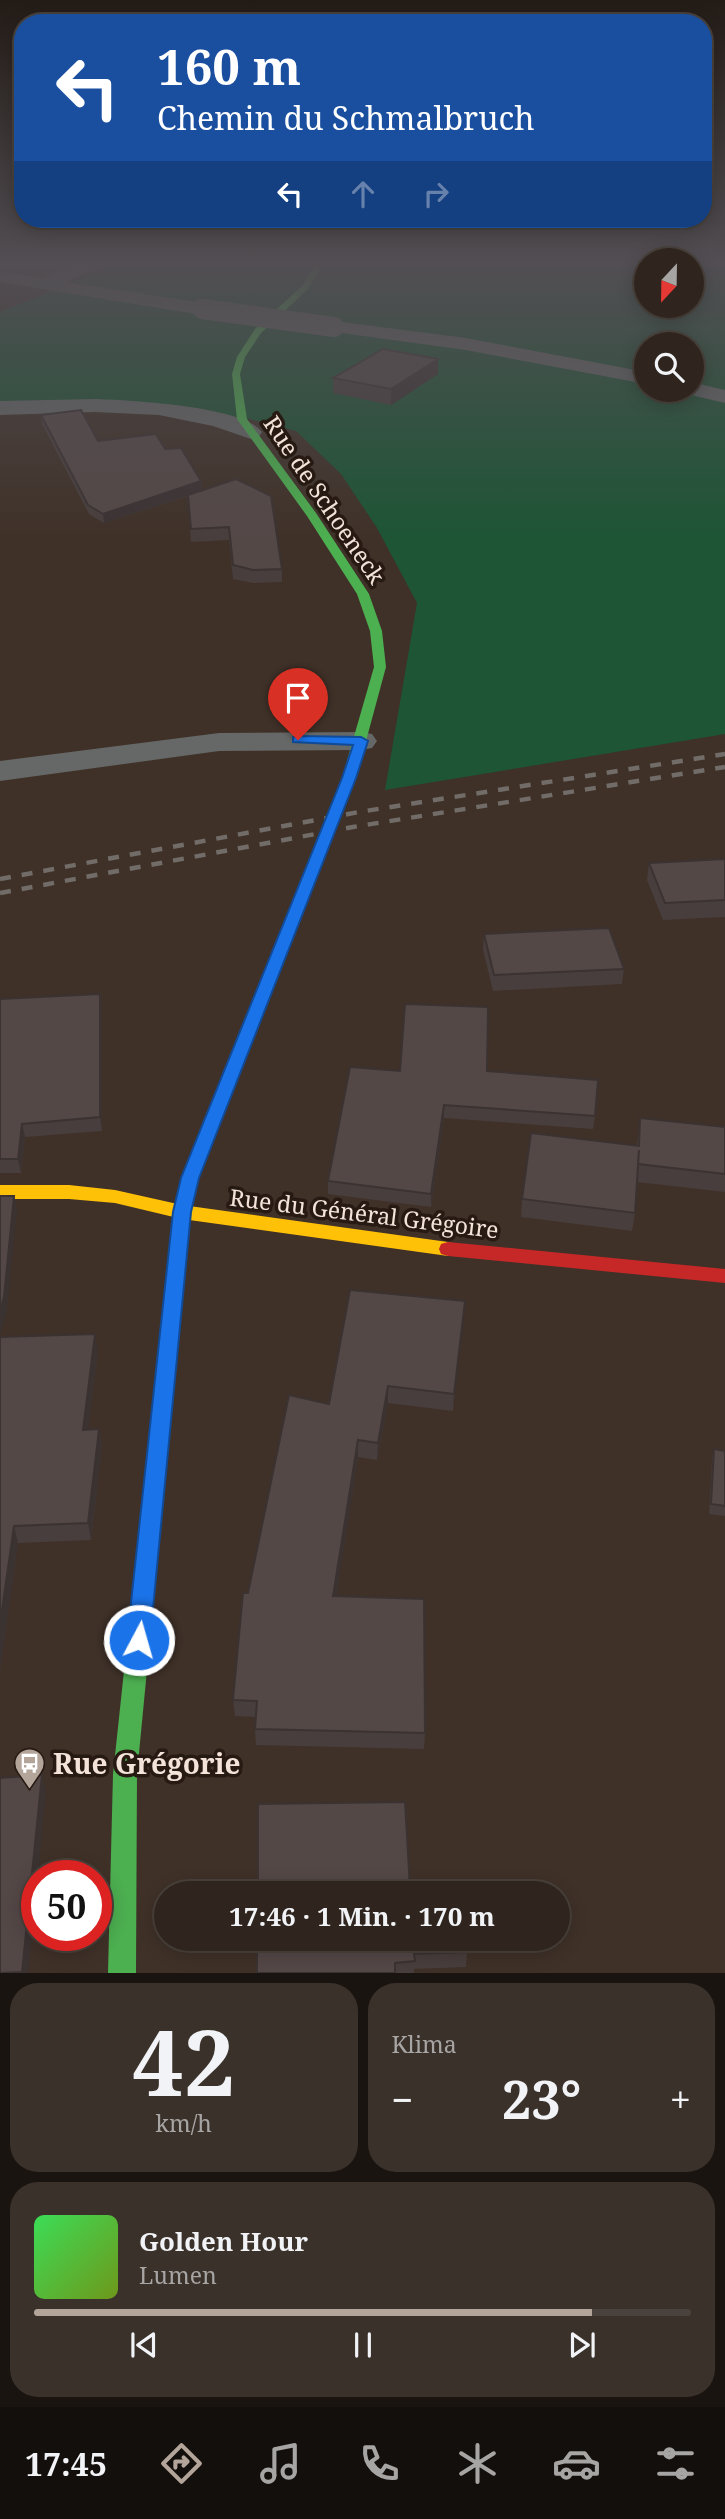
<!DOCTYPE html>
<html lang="de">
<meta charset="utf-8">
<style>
body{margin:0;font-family:"Noto Serif",serif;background:#3b312b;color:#f1f3f6;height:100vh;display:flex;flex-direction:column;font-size:26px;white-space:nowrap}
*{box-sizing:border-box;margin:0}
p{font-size:23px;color:#a7a5a4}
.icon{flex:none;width:38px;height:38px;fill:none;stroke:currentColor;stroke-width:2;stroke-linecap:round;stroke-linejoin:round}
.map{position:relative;height:1973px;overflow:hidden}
.panel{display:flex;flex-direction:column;gap:10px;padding:10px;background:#1a1410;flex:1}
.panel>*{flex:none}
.hud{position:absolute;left:14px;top:14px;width:698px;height:214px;border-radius:28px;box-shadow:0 4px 18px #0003,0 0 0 2px #4a423c;background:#1a4fa0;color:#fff;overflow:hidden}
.needle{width:46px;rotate:202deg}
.fabs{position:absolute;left:634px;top:248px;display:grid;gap:14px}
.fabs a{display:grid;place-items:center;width:70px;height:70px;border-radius:50%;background:#2f251e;box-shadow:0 4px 18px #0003,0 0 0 2px #4a423c;font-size:35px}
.speed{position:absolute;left:21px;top:1860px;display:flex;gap:14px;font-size:35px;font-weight:700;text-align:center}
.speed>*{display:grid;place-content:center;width:91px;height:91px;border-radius:50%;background:#2f251e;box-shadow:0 4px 18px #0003,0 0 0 2px #4a423c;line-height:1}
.speed .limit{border:10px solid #d22;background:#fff;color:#111}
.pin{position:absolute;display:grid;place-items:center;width:60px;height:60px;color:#fff;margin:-72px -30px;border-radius:50% 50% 50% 0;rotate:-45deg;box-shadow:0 0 7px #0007}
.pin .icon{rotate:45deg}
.me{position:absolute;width:77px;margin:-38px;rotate:6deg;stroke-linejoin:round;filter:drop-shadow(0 0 5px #0008)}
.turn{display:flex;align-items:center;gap:24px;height:147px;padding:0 28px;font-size:32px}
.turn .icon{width:91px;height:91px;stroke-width:2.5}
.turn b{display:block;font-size:49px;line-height:60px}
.lanes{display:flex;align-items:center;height:66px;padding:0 28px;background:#0003;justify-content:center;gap:35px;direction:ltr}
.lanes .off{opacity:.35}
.big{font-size:52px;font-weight:700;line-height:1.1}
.panel .tile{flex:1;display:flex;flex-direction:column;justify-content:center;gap:10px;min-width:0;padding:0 24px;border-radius:28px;background:#3b312b}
.panel .dial{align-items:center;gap:0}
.dial b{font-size:91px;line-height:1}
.song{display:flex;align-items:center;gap:21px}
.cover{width:84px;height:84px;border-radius:10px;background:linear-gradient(135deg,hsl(130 70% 55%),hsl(80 70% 35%))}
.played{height:7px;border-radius:4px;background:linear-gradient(90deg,#b4a59b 85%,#4a423c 85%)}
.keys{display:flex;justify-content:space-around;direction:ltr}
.heat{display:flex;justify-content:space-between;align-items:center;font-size:38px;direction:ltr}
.panel .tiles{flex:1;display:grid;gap:10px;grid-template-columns:1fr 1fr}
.tile:last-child{grid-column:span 2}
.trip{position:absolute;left:154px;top:1881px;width:416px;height:70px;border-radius:35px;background:#2f251e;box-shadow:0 4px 18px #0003,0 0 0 2px #4a423c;font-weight:700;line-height:70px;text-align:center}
.menu{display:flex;height:112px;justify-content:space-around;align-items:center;background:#130f0c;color:#a7a5a4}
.menu .icon{width:49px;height:49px}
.menu .active{color:#b4a59b}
.menu b{font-size:32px;color:#f1f3f6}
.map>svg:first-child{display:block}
.green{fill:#1d5535;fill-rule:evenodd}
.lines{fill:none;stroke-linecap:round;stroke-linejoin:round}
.street{fill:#656867;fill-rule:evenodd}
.fast{fill:#4caf50;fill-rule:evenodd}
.slow{fill:#ffc107;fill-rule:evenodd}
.jam{fill:#c62828;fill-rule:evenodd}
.rail{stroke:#716c68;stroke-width:4.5;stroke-dasharray:11 11;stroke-linecap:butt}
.street-bridge{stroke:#656867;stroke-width:20}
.wall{fill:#483e3d}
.shaded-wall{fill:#3b3232}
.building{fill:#544847;stroke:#3b3232;stroke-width:2}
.route{fill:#1a73e8;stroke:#114b97;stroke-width:2}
.labels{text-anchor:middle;stroke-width:7;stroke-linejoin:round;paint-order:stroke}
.street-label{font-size:23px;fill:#f3e3d9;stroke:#261a13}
.near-poi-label{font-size:28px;font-weight:bold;fill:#f3e3d9;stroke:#261a13;text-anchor:start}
</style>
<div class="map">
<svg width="725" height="1973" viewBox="0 0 725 1973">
<rect width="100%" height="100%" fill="#3f3128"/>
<path class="green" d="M123,262H646V306H691V262H725V734L385,790L417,603L377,528L341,474L296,431L245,418L0,401V312ZM646,345H691V390H646Z"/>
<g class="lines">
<g class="street">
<path d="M82,262H108L66,282L202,303L212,309L202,315L0,282V272L43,278Z"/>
<path d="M334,321L466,338L646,372V384L466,350L327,331L324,327Z"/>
<path d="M691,382L725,390V403L683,393L682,390H691Z"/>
<path d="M95,399C127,400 244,406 262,432L259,437L251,439L213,426L159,415L95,412L0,415V401Z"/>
<path d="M361,732L372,734L377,741L372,748L361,750L219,751L0,781V761L219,733Z"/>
</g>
<g class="fast">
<path d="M317,262H324L308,289L261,333L245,357L240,374L247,419L316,513L369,594L382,631L386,667L356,778L346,803L339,807L332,803L342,778L374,667L370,631L357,594L307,516L237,419L232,374L237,357L255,329L302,286Z"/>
<path d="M216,1106L222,1108L225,1112L199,1178L191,1212L137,1774L136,1973H108L113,1774L173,1212L181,1178L207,1112L210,1108Z"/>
</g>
<path class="slow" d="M0,1185H69L115,1190L182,1205L448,1242L455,1244L457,1249L455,1254L448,1256L182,1219L115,1203L69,1199H0Z"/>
<g class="jam">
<path d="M339,799L346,803L225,1112L222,1116H210L207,1112L332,803Z"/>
<path d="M448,1242L725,1269V1283L448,1256L441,1254L439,1249L441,1244Z"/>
</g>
<g class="rail">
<path d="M0,879L359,812L725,754"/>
<path d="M0,893L353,827L725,767"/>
</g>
<path class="street-bridge" d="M202,309L334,327"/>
</g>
<g class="wall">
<path d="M438,359V374L391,405L333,393V378Z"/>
<path d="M41,415L98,441L165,449L201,481L202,491L282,569V582L253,583L233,579L229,540L191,542L188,496L104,523L89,514L42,424Z"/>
<path d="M725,859V917L663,920L647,880L649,863Z"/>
<path d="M484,934L624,969L622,984L493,991L483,950Z"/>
<path d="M100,994L102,1008V1131L25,1137L21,1173H0V999Z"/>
<path d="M400,1071H487L595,1116L593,1129L444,1118L431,1207L328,1194V1181Z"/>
<path d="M640,1118L725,1127V1192L637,1182L635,1213L632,1231L521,1217L522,1199L637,1146Z"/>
<path d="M465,1301L453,1411L388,1403L377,1460L358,1457L336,1596L425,1733L424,1749L256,1745L255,1729L256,1717L235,1716L233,1700L248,1593L329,1404Z"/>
<path d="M0,1337L98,1351L88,1430L99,1429L102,1446L91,1540L18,1543L0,1671Z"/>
<path d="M714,1449L725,1451V1516L709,1514L712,1459Z"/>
<path d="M257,1939L467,1952L466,1967L414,1969V1973H257Z"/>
</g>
<g class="shaded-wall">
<path d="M438,359V374L391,405V389Z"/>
<path d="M201,481L202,491L104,523L103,514Z"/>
<path d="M100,994L102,1008V1131L100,1117Z"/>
<path d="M444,1105V1118L431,1207V1194Z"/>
<path d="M22,1124L25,1137L21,1173L18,1159Z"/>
<path d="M14,1196L17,1210L7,1311L0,1335V1311Z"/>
<path d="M465,1301L464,1318L453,1411L454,1394Z"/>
<path d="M95,1334L98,1351L86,1447L83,1430Z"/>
<path d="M388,1386V1403L377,1460L378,1443Z"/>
<path d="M99,1429L102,1446L91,1540L88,1523Z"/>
<path d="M358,1440V1457L334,1612L333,1596Z"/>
<path d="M14,1526L18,1543L0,1671V1624Z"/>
<path d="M42,1775L46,1791L38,1876H37V1886L28,1973H22Z"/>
</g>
<g class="building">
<path d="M383,349L438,359L391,389L333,378Z"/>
<path d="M81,410L98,441L156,434L165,449L181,448L201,481L103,514L88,505L41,415Z"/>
<path d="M236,479L271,496L282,569L253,570L233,565L229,527L191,529L188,495Z"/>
<path d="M725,859V900L665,903L649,863Z"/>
<path d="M609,928L624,969L494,975L484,934Z"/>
<path d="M100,994V1117L22,1124L18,1159H0V999Z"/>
<path d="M405,1004L488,1007L487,1071L598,1080L595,1116L444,1105L431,1194L328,1181L350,1067L400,1071Z"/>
<path d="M640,1118L725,1127V1174L638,1164L639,1150L635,1213L522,1199L531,1133L639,1146Z"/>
<path d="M0,1196H14L4,1297L0,1311Z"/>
<path d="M350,1290L465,1301L454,1394L388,1386L378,1443L358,1440L333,1596L424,1599L425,1733L255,1729L257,1701L233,1700L243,1593H248L289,1395L329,1404Z"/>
<path d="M95,1334L83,1430L99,1429L88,1523L14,1526L0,1624V1337Z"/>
<path d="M714,1449L725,1451V1506L711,1504Z"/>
<path d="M42,1775L22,1972L0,1973V1778Z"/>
<path d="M405,1802L410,1888L463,1890V1894H258V1804Z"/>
<path d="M257,1939H466L467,1952L414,1954L415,1961L395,1963V1973H257Z"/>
</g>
<linearGradient id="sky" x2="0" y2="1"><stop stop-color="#231b16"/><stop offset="0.49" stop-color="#524e53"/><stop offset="1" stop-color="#524e53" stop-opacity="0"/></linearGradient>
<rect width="725" height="539" fill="url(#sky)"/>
<path class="route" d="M298,736L361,737L368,741L356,778L199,1178L191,1212L150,1640L147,1648L139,1651L130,1648L127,1640L173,1212L181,1178L342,778L353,745L293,742V737Z"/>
<defs>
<symbol id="bus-pin" viewBox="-11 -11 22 30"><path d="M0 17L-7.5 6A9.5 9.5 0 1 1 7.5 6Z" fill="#b4a59b" stroke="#261a13"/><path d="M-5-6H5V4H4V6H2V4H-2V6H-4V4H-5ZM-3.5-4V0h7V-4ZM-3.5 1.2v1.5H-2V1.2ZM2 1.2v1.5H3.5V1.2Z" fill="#fff"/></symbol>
</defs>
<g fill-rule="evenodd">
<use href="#bus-pin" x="12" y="1746" width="35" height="47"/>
</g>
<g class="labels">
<g class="street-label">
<text transform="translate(324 500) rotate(56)" y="8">Rue de Schoeneck</text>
<text transform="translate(364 1214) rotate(7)" y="8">Rue du Général Grégoire</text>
</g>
<g class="near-poi-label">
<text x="53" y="1774">Rue Grégorie</text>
</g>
</g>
</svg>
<div class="fabs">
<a><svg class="needle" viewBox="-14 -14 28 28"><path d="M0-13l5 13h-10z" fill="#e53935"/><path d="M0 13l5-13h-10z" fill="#a7a5a4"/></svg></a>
<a><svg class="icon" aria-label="search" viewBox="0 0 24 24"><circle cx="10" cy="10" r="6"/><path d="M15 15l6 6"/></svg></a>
</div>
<div class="speed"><div class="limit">50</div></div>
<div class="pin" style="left:298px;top:740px;background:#d93025"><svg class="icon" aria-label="arrive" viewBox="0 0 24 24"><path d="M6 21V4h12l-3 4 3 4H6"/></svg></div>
<svg class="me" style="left:139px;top:1640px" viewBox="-20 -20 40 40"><circle r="17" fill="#1a73e8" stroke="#fff" stroke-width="3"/><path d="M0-11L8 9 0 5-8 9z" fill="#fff"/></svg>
<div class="trip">17:46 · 1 Min. · 170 m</div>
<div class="hud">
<div class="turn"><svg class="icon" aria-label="left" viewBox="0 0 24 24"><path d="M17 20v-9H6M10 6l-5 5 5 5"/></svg><div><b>160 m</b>Chemin du Schmalbruch</div></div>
<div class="lanes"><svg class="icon" aria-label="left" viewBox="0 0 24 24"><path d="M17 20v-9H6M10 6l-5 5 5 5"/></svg><svg class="icon off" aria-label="ahead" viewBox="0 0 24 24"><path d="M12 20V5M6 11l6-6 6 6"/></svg><svg class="icon off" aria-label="right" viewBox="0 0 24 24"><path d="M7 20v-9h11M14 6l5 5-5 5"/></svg></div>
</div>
</div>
<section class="panel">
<div class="tiles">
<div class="tile dial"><b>42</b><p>km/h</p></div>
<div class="tile"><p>Klima</p>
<div class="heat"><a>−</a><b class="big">23°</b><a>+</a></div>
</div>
<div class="tile">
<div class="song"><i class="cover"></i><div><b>Golden Hour</b><p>Lumen</p></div></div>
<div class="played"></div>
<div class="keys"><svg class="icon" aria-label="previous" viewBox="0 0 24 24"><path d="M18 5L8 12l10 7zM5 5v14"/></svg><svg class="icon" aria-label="pause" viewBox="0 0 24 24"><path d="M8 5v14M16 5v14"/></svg><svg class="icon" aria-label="next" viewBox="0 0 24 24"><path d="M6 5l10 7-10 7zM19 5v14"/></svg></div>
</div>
</div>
</section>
<nav class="menu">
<b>17:45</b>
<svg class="icon active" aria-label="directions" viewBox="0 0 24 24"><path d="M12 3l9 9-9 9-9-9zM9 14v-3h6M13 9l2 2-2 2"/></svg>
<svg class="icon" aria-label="music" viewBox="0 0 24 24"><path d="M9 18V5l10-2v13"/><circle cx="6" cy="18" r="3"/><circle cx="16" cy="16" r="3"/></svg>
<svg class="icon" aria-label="phone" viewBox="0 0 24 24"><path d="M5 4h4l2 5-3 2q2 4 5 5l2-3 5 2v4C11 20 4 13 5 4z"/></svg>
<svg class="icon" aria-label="climate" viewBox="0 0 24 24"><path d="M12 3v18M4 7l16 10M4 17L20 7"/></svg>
<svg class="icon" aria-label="car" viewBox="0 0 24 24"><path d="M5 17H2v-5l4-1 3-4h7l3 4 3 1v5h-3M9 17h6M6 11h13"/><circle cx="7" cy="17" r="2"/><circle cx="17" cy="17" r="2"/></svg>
<svg class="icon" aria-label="filters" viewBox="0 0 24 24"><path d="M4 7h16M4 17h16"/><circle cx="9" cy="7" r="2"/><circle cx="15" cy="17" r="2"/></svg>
</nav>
